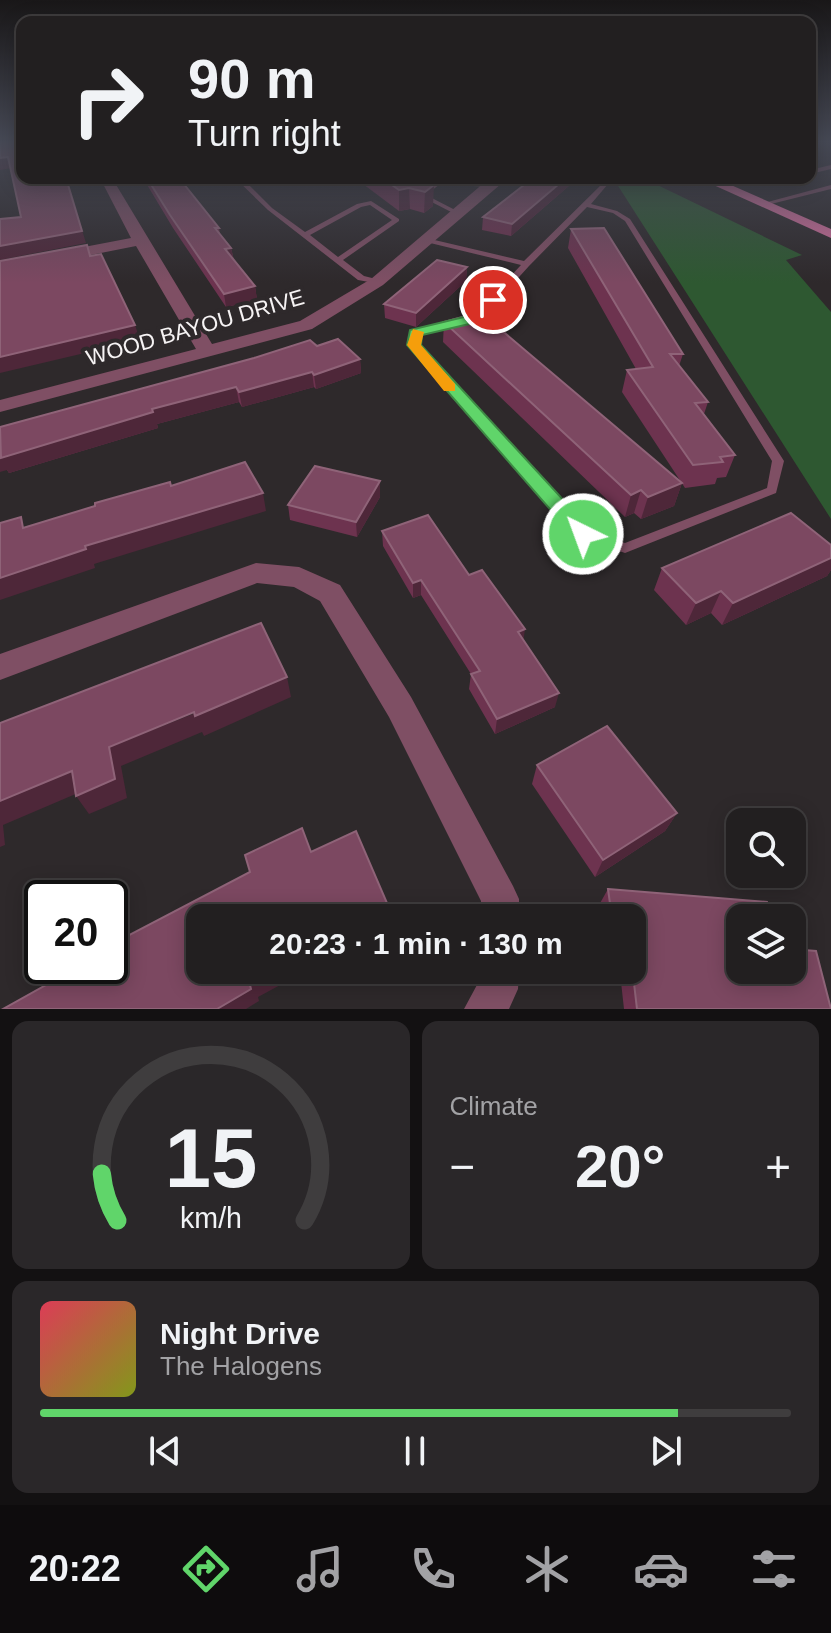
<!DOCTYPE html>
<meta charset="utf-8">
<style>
body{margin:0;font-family:Arial,sans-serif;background:#2a2729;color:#f1f3f6;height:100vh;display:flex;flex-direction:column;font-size:30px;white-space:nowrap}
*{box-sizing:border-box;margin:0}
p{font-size:26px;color:#a2a2a5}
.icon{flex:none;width:44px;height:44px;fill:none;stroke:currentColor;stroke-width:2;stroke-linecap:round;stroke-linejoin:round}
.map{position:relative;height:1009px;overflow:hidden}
.side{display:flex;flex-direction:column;gap:12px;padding:12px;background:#131112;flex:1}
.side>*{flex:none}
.top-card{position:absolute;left:16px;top:16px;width:800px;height:168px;border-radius:16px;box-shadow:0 4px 20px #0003,0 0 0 2px #3f3d3e;background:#221f20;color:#f1f3f6;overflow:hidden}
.fabs{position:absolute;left:726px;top:808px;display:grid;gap:16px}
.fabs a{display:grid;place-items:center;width:80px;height:80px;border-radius:16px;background:#221f20;box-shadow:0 4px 20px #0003,0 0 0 2px #3f3d3e;font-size:40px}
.speed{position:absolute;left:24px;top:880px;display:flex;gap:16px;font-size:40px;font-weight:700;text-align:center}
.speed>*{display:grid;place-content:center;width:104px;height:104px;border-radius:50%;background:#221f20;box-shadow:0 4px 20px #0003,0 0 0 2px #3f3d3e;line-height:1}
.speed .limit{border:4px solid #111;border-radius:12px;background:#fff;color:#111}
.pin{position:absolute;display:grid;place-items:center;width:68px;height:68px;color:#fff;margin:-34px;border:4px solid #fff;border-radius:50%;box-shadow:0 2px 8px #0007}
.me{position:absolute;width:88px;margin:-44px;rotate:318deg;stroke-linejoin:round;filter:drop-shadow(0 0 6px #0008)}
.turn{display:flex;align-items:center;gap:28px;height:168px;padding:0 40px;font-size:36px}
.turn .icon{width:104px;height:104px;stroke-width:2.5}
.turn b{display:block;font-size:56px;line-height:68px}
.big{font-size:60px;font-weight:800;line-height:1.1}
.side .widget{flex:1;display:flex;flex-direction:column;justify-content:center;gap:12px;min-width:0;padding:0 28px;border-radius:16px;background:#2a2729}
.side .dial{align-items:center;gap:0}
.dial svg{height:208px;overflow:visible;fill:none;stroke:#3f3d3e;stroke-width:7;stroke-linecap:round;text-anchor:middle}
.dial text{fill:#f1f3f6;stroke:none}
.song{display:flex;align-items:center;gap:24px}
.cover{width:96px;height:96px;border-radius:12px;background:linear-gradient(135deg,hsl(350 70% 55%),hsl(70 70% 35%))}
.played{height:8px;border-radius:4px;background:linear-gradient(90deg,#60d56a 85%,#3f3d3e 85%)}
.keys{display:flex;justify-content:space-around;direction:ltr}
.heat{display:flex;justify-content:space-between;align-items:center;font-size:44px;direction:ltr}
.side .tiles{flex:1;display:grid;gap:12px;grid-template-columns:1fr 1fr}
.widget:last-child{grid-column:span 2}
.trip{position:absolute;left:186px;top:904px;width:460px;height:80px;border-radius:16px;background:#221f20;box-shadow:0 4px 20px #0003,0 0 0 2px #3f3d3e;font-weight:800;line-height:80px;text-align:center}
.tabs{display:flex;height:128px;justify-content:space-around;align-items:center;background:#0e0c0d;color:#a2a2a5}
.tabs .icon{width:56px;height:56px}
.tabs .selected{color:#60d56a}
.tabs b{font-size:36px;color:#f1f3f6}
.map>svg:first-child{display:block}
.green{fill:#2e5831}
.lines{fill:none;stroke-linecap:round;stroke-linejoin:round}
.service{fill:#7f4f64;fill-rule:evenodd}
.minor{fill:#7f4f64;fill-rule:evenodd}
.primary{fill:#d16f9c;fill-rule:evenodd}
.wall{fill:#6d334f}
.shaded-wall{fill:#4e2739}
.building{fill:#7c4861;stroke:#8f6378;stroke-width:2}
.route{fill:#60d56a;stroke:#3e8a45;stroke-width:2}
.slow{fill:#f59e0b}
.labels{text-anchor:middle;stroke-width:8;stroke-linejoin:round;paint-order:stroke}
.far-street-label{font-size:22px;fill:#f6f3f4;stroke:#2e292b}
</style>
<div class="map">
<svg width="831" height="1009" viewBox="0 0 831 1009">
<rect width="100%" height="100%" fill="#2e292b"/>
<path class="green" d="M613,178H643L802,255L786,260L831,312V519Z"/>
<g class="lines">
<g class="service">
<path d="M831,165V169L810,174V170Z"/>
<path d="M235,178H242L272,208L305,232L357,204L371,201L399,219V221L343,260L364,276L380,280V284L358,280L268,210ZM370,205L392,220L338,257L310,235L361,207Z"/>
<path d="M599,178H605L608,184L591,204L617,211L630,219L784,461L776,493L625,553L579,537L415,355L409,345L412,331L474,316L521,265L426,242V238L524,261L602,184ZM587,207L613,213L625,221L772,461L767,488L625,543L587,531L422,352L419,345V335L480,320L529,266Z"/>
<path d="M439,180L490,183L493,185L490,187L440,184L426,195L459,212V214L457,215L418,195Z"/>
<path d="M831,185V189L763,206L760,204Z"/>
</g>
<g class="minor">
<path d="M100,178H112L212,344L300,321L371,279L485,182L493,178H508L383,285L312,329L0,412V400L196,349L136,246L0,273V263L131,238Z"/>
<path d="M256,563L299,567L340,585L411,697L513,886L519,899V918H481V901L389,717L320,601L294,587L257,583L0,680V654Z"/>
<path d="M479,970H519L518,989L509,1009H464L478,983Z"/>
</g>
<path class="primary" d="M698,178H715L831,229V238Z"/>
</g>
<g class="wall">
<path d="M143,178H179L219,228L220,234L231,248L234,260L255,286L257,300L226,307L173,228Z"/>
<path d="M272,178H437L429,183L433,206L424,213L410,209L399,211L355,178Z"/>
<path d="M533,178H578L511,236L482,230L483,217Z"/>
<path d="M571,229L683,354L679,366L708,402L704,414L735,455L726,477L717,478L715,484L685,488L622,392L627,370L636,369L568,248Z"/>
<path d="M467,267L466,281L416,327L385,318L384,304Z"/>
<path d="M444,322L682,483L674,506L641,519L634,513L625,517L443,342Z"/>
<path d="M317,346L360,359L361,373L316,389L314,387L242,407L239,402L157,424L158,428L9,473L7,470Z"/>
<path d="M380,481V497L357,537L290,520L288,505Z"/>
<path d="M382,531L469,575L523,640L555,707L495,734L469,689L471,674L421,595L413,598L383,546Z"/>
<path d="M831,545V570L827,576L722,625L711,613L686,625L654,590L662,568Z"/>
<path d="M537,765L677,813L665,831L595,877L532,784Z"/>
<path d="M608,889L740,918L831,1009H624L620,973L606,971V970H632V918H601L599,905Z"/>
</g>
<g class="shaded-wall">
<path d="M8,157L12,168L0,170V158Z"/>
<path d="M66,178L86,243L0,260V246Z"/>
<path d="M416,178H437L419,190Z"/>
<path d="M566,178H578L511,236L512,224Z"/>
<path d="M434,185L433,206L424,213L425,192Z"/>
<path d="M409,188L410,209L399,211V190Z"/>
<path d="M231,248L234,261L225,249Z"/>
<path d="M467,267L466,281L416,327V313Z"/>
<path d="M255,286L257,300L226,307L224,294Z"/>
<path d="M135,325L140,340L0,373V357Z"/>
<path d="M360,359L361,373L316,389L314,375Z"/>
<path d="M312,372L314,387L242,407L239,392Z"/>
<path d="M236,387L239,402L157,424L158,428L9,473L7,470L0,472V455L152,409Z"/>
<path d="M380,481V497L357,537L356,522Z"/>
<path d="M682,483L674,506L641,519L648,497Z"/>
<path d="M641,490L634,513L625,517L631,495Z"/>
<path d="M263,493L266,511L94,564L95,568L0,600V578L85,546Z"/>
<path d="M831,558V570L827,576L722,625L733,603Z"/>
<path d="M421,580V595L413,598V583Z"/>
<path d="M721,591L711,613L686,625L696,603Z"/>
<path d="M525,629L523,644L518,632Z"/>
<path d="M287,677L291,697L204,736L202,732L121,766L127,798L89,814L76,796L109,747Z"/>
<path d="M559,693L555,707L495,734L497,719Z"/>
<path d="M72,771L85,790L3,825L5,845L0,847V801Z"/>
<path d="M677,813L665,831L595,877L603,860Z"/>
<path d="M390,910V918H375Z"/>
<path d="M278,970H308L258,997L259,1001L246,1009H217L250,985Z"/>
</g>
<g class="building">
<path d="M0,141H22V178H66L82,231L0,246V219L21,217L8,157L0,158Z"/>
<path d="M147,178H179L219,228H215L231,248L225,249L255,286L224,294L170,215Z"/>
<path d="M382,178H419L434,185L425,192L409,188L399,190Z"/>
<path d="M533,178H566L512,224L483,217Z"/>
<path d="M604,228L683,354H670L708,402L695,403L735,455L720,457L723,462L693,465L627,370L653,367L571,229Z"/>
<path d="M87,245L90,256L101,254L135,325L0,357V261Z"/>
<path d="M437,260L467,267L416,313L384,304Z"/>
<path d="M480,312L682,483L648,497L641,490L631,495L444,322Z"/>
<path d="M338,339L360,359L314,375L312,372L239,392L236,387L152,409L153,412L1,458L0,427L254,358L310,340L317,346Z"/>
<path d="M245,462L263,493L85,546L86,549L0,578V523L21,517L23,528L95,506V503L170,482L171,486Z"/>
<path d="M315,466L380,481L356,522L288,505Z"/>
<path d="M791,513L831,545V558L733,603L721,591L696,603L662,568Z"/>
<path d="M428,515L469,575L482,570L525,629L518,632L559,693L497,719L471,674L480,671L421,580L413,583L382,531Z"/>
<path d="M261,623L287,677L195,716L194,712L109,747L115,779L76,796L72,771L0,801V723Z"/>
<path d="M607,726L677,813L603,860L537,765Z"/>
<path d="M302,828L311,852L356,831L390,910L375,918H200V970H278L250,985L251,989L217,1009H3L80,966H110V945L250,872L245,855Z"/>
<path d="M608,889L767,902L772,918H740V970H792V949L816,951L831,1009H637L632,966V918H612Z"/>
</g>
<linearGradient id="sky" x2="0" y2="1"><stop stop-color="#191718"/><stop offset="0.5" stop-color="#464955"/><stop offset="1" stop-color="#464955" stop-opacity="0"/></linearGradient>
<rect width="831" height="283" fill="url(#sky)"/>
<path class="route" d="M493,296L500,300L482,321L422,335L421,345L590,529L592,534L590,539H576L407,345L410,330L472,315Z"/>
<path class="slow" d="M413,329L424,332L421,345L455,384V391H444L407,345Z"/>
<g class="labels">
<g class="far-street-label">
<text transform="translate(195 327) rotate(-16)" y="8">WOOD BAYOU DRIVE</text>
</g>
</g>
</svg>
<div class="fabs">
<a><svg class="icon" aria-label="search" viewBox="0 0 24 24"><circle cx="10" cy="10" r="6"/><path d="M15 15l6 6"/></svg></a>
<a><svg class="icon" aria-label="layers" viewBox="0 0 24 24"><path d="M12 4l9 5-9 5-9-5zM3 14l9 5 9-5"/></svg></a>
</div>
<div class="speed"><div class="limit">20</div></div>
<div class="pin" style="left:493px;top:300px;background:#d93025"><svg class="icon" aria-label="arrive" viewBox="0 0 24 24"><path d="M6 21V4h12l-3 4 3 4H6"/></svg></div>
<svg class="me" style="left:583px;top:534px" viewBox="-20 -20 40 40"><circle r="17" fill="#60d56a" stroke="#fff" stroke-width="3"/><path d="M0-11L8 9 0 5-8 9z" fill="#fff"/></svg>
<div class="trip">20:23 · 1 min · 130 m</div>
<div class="top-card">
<div class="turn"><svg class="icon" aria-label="right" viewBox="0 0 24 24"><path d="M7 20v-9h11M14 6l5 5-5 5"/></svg><div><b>90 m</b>Turn right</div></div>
</div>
</div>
<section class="side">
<div class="tiles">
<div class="widget dial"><svg viewBox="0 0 100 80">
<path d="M14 69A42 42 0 1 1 86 69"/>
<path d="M14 69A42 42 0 0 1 8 51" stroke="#60d56a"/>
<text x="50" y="56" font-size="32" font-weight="700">15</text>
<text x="50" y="72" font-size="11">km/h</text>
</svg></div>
<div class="widget"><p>Climate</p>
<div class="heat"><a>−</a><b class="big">20°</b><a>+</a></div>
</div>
<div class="widget">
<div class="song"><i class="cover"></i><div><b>Night Drive</b><p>The Halogens</p></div></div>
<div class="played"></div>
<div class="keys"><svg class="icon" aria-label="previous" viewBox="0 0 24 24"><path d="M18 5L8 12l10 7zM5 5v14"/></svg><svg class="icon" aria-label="pause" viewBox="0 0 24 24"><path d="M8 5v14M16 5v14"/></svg><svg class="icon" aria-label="next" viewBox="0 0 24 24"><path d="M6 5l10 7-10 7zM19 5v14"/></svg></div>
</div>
</div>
</section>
<nav class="tabs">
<b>20:22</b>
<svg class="icon selected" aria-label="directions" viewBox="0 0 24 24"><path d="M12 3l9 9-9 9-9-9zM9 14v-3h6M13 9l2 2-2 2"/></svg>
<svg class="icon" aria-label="music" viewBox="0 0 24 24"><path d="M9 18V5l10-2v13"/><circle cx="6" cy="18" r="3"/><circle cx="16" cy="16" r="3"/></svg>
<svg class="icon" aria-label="phone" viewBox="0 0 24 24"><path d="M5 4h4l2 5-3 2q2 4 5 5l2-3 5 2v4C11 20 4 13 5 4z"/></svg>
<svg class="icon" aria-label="climate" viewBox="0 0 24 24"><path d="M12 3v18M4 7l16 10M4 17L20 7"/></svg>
<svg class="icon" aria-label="car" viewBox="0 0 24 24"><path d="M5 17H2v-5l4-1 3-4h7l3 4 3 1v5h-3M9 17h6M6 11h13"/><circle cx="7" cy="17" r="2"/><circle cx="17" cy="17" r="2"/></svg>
<svg class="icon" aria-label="filters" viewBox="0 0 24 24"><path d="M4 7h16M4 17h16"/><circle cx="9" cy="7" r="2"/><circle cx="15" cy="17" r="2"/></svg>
</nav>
